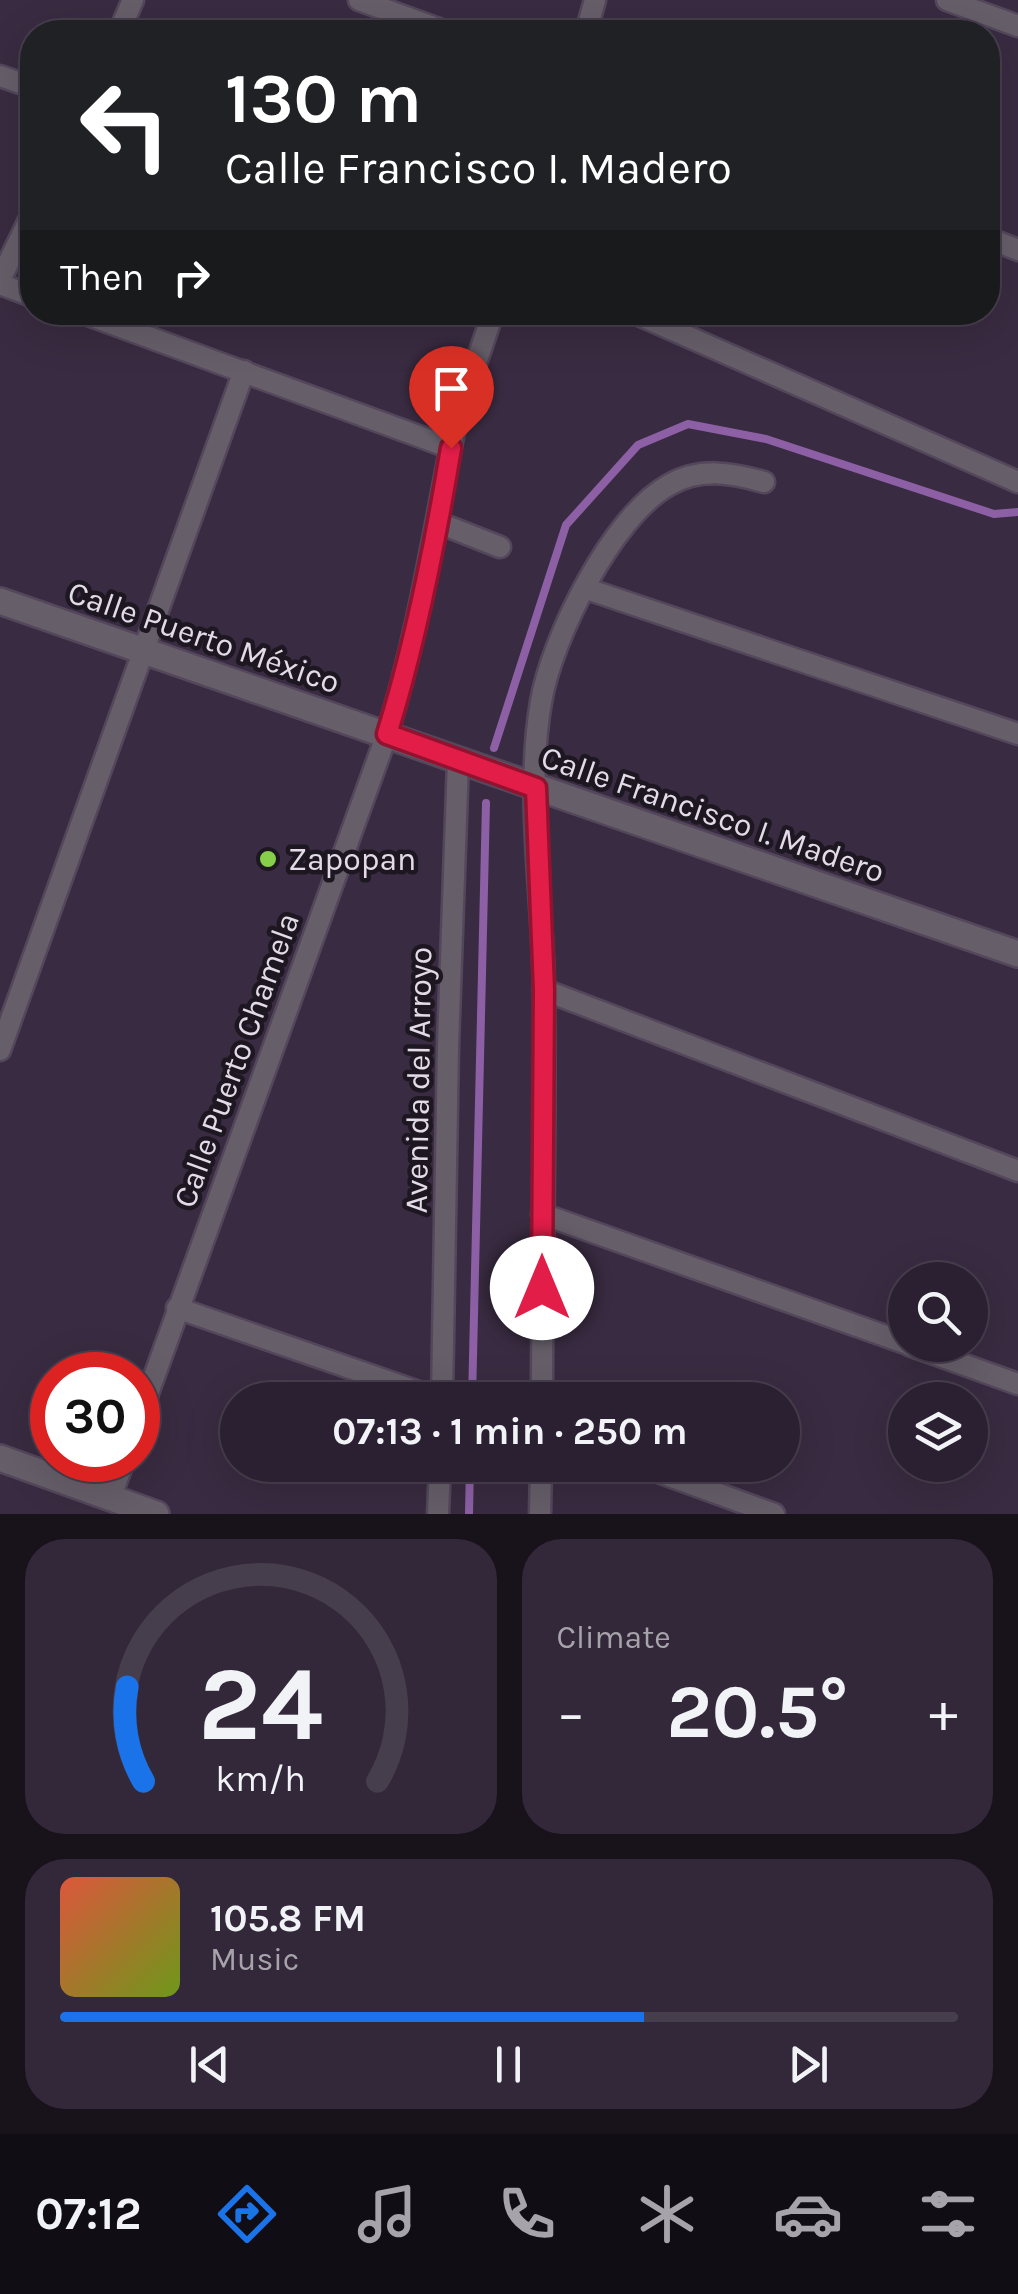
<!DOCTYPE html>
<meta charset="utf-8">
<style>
body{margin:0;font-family:Karla,sans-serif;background:#332839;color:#f1f3f6;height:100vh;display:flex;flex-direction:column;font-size:38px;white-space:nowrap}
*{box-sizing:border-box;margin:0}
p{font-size:32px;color:#a6a3ab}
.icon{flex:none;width:55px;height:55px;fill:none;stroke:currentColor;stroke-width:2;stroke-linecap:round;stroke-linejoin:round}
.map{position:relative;height:1514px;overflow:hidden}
.details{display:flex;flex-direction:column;gap:25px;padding:25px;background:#18121b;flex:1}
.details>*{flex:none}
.hud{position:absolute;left:20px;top:20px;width:980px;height:305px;border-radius:40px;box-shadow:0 10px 40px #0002,0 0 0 2px #473e4d;background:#202124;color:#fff;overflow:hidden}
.buttons{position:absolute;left:888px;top:1262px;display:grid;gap:20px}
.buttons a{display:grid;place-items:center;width:100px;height:100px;border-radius:50%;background:#2b2031;box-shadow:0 10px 40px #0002,0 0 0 2px #473e4d;font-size:50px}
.speed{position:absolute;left:30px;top:1352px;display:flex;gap:20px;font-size:50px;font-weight:700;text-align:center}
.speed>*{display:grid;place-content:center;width:130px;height:130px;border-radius:50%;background:#2b2031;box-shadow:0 10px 40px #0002,0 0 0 2px #473e4d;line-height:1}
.speed .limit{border:15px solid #d22;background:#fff;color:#111}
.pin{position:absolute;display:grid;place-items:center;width:85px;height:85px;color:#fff;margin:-102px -42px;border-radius:50% 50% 50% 0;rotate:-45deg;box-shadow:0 0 10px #0007}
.pin .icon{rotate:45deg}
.me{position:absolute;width:110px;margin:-55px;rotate:0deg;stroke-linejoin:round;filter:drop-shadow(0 0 8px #0008)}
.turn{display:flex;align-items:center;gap:35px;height:210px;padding:0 40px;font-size:45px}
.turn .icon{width:130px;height:130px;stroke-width:2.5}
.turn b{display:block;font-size:70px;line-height:85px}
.then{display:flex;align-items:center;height:95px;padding:0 40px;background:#0003;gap:20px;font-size:38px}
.big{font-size:75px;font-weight:700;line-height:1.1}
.details .tile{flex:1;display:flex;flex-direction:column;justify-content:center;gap:15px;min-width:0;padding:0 35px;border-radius:40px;background:#332839}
.details .dial{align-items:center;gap:0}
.dial svg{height:260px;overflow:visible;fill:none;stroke:#473e4d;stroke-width:7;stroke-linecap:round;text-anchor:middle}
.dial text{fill:#f1f3f6;stroke:none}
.song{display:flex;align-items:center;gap:30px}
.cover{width:120px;height:120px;border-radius:15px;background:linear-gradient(135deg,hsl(10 70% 55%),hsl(80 70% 35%))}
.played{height:10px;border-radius:5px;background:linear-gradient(90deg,#1a73e8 65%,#473e4d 65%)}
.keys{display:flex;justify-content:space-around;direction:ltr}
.heat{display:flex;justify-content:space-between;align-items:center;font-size:55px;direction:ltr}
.details .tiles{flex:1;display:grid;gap:25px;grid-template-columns:1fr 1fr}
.tile:last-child{grid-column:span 2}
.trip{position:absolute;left:220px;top:1382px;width:580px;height:100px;border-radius:50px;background:#2b2031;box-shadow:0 10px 40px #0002,0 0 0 2px #473e4d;font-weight:700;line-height:100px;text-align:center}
.dock{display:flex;height:160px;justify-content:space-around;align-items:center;background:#110d14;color:#a6a3ab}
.dock .icon{width:70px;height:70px}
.dock .active{color:#1a73e8}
.dock b{font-size:45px;color:#f1f3f6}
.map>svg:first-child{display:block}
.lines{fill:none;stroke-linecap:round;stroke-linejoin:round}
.stream{stroke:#8d60a5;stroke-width:8}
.minor-casing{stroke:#54475c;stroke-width:25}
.tertiary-casing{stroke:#54475c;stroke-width:30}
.minor{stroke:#665f6a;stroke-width:20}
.tertiary{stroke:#665f6a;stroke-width:25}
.route-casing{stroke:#92132f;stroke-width:25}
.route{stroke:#e11d48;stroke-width:18}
.poi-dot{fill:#87cf4a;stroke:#1d1721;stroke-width:4}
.labels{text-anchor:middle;stroke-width:9;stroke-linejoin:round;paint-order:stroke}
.street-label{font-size:32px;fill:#e4dbe9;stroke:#1d1721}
.poi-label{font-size:32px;fill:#e4dbe9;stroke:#1d1721;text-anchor:start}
</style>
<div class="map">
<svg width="1018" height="1514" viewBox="0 0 1018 1514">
<rect width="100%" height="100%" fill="#392b41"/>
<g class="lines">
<g class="stream">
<path d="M494,748L566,525L638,445L688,424L766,439L994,514L1018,512"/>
<path d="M472,1400L486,803"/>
<path d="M469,1514L470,1465"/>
</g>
<defs>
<g id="minor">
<path d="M359,0L447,32"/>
<path d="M947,0L1018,26"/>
<path d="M119,32L133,0"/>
<path d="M586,32L595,0"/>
<path d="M0,76L32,87"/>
<path d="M988,238L1018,250"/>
<path d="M0,280L32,214"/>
<path d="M0,284L32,296"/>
<path d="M80,312L451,448"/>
<path d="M632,312L1018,482"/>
<path d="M439,523L500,547"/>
<path d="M584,588L1018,734"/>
<path d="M544,990L1018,1171"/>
<path d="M0,1050L244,371"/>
<path d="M542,1214L905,1343"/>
<path d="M177,1308L442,1400"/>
<path d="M909,1345L1018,1384"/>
<path d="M442,1400L448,1046L458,761"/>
<path d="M542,1400C542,1264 546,1127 544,990C543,897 525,794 541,702C551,640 612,516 669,485C700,467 732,473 764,482"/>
<path d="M138,1421L387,734C416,641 431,547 450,451C459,405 479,358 493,312"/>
<path d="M639,1465L774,1514"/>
<path d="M110,1499L124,1460"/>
<path d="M438,1514L440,1465"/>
<path d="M540,1514L541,1465"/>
</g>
<g id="tertiary">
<path d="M0,601L1018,954"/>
<path d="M0,1458L156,1514"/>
</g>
</defs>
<use href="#minor" class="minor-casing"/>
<use href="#tertiary" class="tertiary-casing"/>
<use href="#minor" class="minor"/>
<use href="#tertiary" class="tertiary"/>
</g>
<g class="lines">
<defs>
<path id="route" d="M451,448C435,545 416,641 387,734L536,788L544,990L542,1288"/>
</defs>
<use href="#route" class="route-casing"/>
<use href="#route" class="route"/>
</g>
<circle class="poi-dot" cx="268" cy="859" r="10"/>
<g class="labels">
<g class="street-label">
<text transform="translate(204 637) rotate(19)" y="11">Calle Puerto México</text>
<text transform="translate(713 814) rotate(19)" y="11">Calle Francisco I. Madero</text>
<text transform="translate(236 1060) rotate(-70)" y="11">Calle Puerto Chamela</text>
<text transform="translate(418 1080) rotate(-89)" y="11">Avenida del Arroyo</text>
</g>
<g class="poi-label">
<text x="288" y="870">Zapopan</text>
</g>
</g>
</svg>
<div class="buttons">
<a><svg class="icon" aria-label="search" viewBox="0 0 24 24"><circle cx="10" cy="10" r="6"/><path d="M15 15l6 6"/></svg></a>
<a><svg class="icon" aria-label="layers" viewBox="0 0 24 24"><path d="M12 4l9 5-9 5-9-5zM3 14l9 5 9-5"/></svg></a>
</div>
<div class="speed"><div class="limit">30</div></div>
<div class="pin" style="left:451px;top:448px;background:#d93025"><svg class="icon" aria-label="arrive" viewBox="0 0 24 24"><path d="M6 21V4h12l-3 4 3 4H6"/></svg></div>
<svg class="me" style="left:542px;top:1288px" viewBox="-20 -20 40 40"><circle r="19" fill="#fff"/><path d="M0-13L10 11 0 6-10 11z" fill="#e11d48"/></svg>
<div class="trip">07:13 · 1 min · 250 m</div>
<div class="hud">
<div class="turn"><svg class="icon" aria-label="left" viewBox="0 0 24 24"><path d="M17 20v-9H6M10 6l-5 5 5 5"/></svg><div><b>130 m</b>Calle Francisco I. Madero</div></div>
<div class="then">Then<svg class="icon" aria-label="right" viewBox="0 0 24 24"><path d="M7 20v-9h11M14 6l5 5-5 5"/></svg></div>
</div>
</div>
<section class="details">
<div class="tiles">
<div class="tile dial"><svg viewBox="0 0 100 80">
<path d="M14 69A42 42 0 1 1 86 69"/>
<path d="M14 69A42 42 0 0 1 9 40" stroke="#1a73e8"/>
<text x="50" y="56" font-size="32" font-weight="700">24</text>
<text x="50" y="72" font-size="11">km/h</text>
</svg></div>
<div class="tile"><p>Climate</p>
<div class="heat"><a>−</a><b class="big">20.5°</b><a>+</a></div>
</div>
<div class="tile">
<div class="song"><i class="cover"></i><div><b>105.8 FM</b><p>Music</p></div></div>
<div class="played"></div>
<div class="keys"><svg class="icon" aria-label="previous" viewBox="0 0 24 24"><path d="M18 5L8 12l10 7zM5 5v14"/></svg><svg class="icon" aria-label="pause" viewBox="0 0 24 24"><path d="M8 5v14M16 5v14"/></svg><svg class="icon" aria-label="next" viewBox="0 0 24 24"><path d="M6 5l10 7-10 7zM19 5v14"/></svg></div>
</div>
</div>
</section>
<nav class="dock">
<b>07:12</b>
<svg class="icon active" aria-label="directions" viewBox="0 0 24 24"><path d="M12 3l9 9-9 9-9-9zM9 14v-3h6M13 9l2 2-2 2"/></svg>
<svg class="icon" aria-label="music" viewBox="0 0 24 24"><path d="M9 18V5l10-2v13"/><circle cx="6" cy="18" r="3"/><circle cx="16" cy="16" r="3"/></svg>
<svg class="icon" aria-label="phone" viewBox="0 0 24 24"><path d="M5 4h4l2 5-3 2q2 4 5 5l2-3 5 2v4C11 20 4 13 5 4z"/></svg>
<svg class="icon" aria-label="climate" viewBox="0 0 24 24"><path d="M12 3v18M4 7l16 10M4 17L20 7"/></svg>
<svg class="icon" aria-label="car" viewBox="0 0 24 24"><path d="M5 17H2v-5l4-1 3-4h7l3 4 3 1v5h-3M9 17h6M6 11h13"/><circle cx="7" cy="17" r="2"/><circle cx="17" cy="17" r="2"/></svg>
<svg class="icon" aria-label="filters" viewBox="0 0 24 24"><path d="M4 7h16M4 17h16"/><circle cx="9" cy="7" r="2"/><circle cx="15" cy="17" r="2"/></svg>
</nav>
